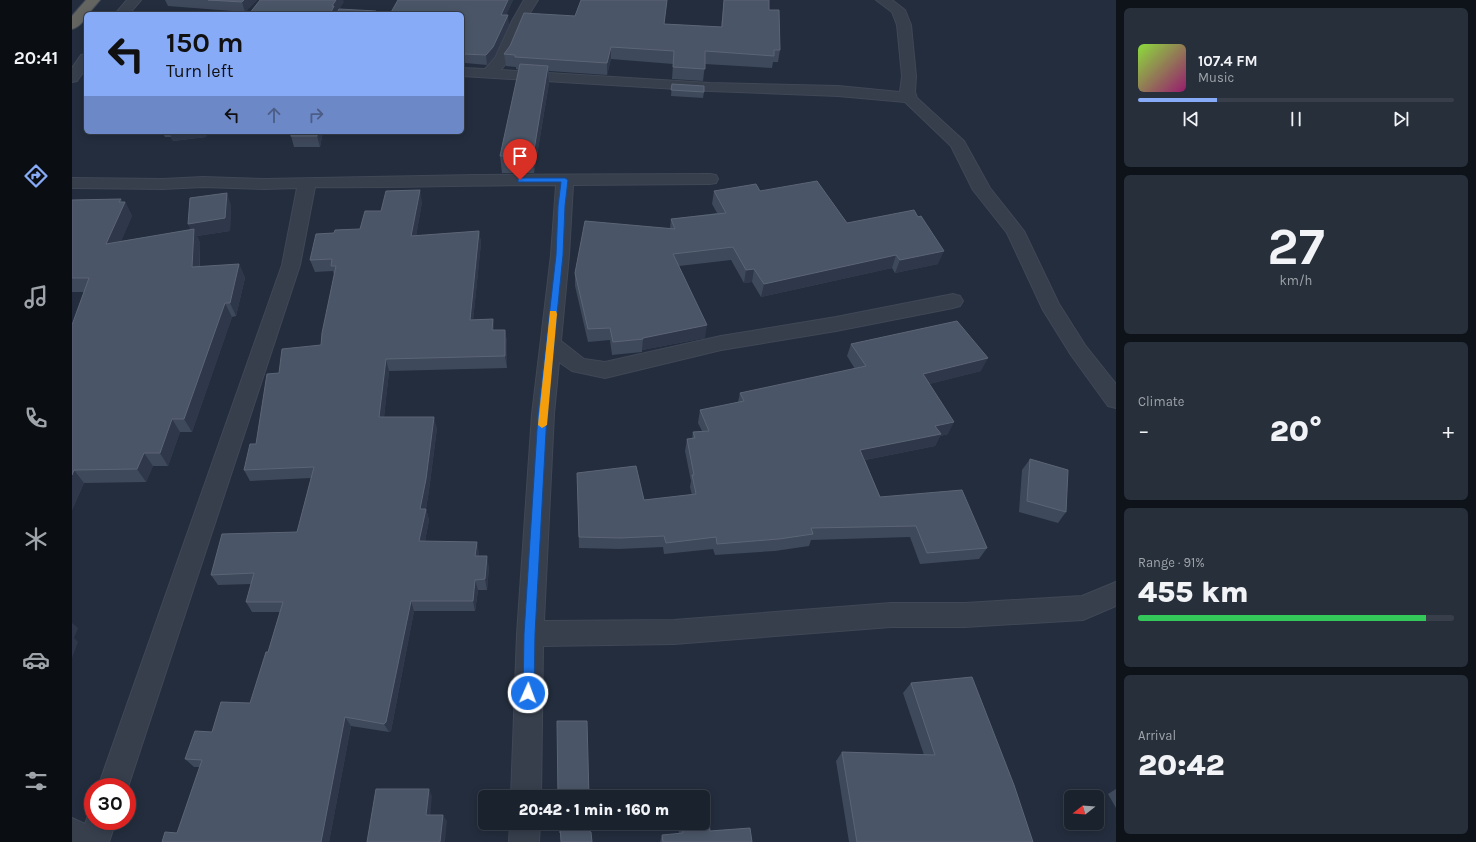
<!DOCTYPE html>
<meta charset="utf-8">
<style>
body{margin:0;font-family:Karla,sans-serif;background:#272f3a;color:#f1f3f6;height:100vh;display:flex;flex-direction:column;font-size:15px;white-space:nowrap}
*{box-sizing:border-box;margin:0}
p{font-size:13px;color:#9fa4aa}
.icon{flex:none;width:22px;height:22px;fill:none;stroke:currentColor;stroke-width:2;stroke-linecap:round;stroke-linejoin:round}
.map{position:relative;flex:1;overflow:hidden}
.panel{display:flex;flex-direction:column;gap:8px;padding:8px;background:#0e1319;width:360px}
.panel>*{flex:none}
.guide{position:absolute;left:12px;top:12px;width:380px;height:122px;border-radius:6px;box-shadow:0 2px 10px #0003,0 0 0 1px #383f4a;background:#88abf8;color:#111;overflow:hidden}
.needle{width:26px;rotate:253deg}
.buttons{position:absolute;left:992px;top:790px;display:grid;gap:8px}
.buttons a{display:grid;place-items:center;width:40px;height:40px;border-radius:6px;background:#1a222e;box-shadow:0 2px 10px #0003,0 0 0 1px #383f4a;font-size:20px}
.speed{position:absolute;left:12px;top:778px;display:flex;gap:8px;font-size:20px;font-weight:700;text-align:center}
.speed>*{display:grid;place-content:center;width:52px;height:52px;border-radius:50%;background:#1a222e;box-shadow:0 2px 10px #0003,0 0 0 1px #383f4a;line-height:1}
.speed .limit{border:6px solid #d22;background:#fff;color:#111}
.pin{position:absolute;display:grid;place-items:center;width:34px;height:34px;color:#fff;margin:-41px -17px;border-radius:50% 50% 50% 0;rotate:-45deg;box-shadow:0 0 4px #0007}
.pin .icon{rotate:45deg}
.me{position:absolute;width:44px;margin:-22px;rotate:2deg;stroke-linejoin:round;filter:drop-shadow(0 0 3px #0008)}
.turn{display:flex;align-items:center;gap:14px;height:84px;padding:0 16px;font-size:18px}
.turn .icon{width:52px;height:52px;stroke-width:2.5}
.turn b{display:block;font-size:28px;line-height:34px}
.lanes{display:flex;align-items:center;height:38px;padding:0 16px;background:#0003;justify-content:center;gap:20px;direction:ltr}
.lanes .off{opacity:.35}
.big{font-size:30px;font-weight:800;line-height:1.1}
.panel .tile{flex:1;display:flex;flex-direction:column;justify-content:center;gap:6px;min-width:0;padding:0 14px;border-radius:6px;background:#272f3a}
.panel .dial{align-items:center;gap:0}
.dial b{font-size:52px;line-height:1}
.song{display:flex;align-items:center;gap:12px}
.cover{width:48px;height:48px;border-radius:6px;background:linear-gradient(135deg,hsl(90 70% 55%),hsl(320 70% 35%))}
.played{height:4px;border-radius:2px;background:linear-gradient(90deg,#88abf8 25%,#383f4a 25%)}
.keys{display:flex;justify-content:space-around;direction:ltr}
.heat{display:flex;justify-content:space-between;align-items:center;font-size:22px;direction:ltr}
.charge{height:6px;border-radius:3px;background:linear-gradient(90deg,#34c759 91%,#383f4a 0)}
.trip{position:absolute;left:406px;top:790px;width:232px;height:40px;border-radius:6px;background:#1a222e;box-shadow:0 2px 10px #0003,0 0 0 1px #383f4a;font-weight:800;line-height:40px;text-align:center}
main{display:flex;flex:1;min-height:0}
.menu{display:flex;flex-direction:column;width:72px;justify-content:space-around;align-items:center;background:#0a0e12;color:#9fa4aa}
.menu .icon{width:28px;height:28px}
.menu .on{color:#88abf8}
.menu b{font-size:18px;color:#f1f3f6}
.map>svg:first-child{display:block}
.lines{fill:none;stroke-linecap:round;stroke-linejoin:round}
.minor-casing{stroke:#404856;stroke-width:2}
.trunk-casing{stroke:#424a58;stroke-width:2}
.minor{fill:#373f4d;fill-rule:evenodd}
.trunk{fill:#646460;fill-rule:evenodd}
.wall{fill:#3e495b}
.shaded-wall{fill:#2e384a}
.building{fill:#4a5567;stroke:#5b6576}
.route{fill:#1a73e8;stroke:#114b97}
.slow{fill:#f59e0b}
</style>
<main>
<nav class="menu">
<b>20:41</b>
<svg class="icon on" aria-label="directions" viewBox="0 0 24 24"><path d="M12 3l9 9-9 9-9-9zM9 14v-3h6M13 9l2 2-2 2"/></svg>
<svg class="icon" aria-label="music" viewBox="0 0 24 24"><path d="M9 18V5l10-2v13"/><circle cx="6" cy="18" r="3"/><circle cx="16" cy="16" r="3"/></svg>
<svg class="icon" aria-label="phone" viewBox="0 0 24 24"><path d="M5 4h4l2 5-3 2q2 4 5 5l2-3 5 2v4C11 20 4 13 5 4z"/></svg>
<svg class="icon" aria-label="climate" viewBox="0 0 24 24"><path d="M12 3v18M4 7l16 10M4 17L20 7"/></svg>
<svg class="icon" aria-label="car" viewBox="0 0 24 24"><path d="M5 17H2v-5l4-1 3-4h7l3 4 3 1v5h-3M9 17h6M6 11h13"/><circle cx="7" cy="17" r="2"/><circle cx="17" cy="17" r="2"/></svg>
<svg class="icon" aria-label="filters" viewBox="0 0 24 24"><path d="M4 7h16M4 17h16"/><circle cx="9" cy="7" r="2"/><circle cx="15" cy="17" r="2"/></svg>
</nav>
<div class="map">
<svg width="1044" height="842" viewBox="0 0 1044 842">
<rect width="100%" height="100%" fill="#232d3d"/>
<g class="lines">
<defs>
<g id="minor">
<path d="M55,0H69L57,14H43Z"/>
<path d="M452,0H466L453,21L438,58L429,70L638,83L766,86L828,92L830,76L825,25L820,12L804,0H820L833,10L839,25L844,76L843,92L845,98L892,141L918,188L952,231L987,304L1013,345L1044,384V408L1036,406L999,355L971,310L935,233L901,190L879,146L833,102L766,96L638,91L390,76V68L413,69L423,58L440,21Z"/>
<path d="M14,54V68L5,81L0,82V68L9,55Z"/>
<path d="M638,174L644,175L646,179L644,183L638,184L501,185L497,255L489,341L512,359L533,362L649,336L764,317L881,294L888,296L891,301L888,306L881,308L764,331L649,350L533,378L500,371L487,362L482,414L472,621L602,620L819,603H893L1010,596L1044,582V606L1011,620L893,627H819L602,644L471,646L469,797H439L445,634L460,414L479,255L484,185C403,185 323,188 243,187L228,265L56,787L55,789V787H26L210,265L225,188L193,189L131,187L91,189L0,188V178L91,179L131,177L193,179L403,175Z"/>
<path d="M21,809V821H44L37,842H0V818L13,824L18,810Z"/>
<path d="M438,823H468L467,842H437Z"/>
</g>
<path id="trunk" d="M14,0H28L16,14H14C14,20 6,28 0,29V16Z"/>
</defs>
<use href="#minor" class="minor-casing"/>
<use href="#trunk" class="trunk-casing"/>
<use href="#minor" class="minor"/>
<use href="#trunk" class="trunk"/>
</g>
<g class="wall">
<path d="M93,0H185L173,12L96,6Z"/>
<path d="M326,0H441L434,15L437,25L422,57L415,65L393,63V66L390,65V14Z"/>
<path d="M595,0L592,24L649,27L652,0H697V10L708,50L706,62H701L700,68L633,64L631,81L600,79L601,64L539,59L535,75L477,71V83L462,173H430L428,156L447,70L444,69V67L434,66L432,54L503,16Z"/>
<path d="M600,84L632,92L631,98L599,96Z"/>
<path d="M90,132H135L134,137L101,141L99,137H93Z"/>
<path d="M219,132H251L248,147H222L219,136Z"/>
<path d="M642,191H688L775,223L866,264L823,273L820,268L689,297L680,282L672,283L659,260L607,266L633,338L570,350V352L540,355L538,340L516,342L503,286V273L598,228L599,219L645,213L640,204Z"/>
<path d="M49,199L50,202H53L60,216L49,241L118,230L159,205L158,231L125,236L128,243V267L167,264L173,278L164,316L160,317L120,432H108L96,466H81L74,482L12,483L0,510V325L12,292H0V200Z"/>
<path d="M350,202L344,236L407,231L409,243L401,320L421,319L422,330H433L435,342V368L317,371L312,417L365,428L357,490L354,509L357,520L353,541L407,553L406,556L417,567L415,590H406L403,611H342L319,731L317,732L279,726L257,842H90L105,833L128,767H122L113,759L140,732L178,703L196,652L208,612H180L174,602L179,584L146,585L139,575L225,532L239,478L178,481L172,470L184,444L207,373L249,345L262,275L261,271L243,272L238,260L262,233L288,229L309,211Z"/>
<path d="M779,344L909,371L857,384L876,434L868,436L863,446L793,460L808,497L915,548L907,559L848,564L838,537L739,540L737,546L703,551L643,555L641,549L592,554L591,547L547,549L507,548L505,473L572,500L620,495L618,487L619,481L613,451L615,439H620L621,432L630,431L626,423L628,410L666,402L668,393L783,369L775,356Z"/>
<path d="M958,459L994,512L986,523L947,512L950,470Z"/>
<path d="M839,683L961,842H777L764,761L770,752L852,755L831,693Z"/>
<path d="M1044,789V808L1036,794Z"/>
<path d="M517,823L489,833H487L486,825Z"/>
<path d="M607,823H631L638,831L680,842H588L590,835L607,834L606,825Z"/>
</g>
<g class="shaded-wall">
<path d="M172,0H185L173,12L170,2Z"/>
<path d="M264,0H271L272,2L264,14H258L260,6Z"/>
<path d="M436,0H441L430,24L429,15Z"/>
<path d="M436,15L437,25L422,57L415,65L414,55Z"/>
<path d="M539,47V59L535,75V63Z"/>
<path d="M392,54L393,63V66L391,56Z"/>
<path d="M476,66L477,83L462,173L461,156Z"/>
<path d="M97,132H135L134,137L101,141Z"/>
<path d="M245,132H251L248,147L245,136Z"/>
<path d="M348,190L350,202L342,249L339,236Z"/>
<path d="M155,193L159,205L158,231L125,236L128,243L127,281L120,267L121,236L116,224Z"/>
<path d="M49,199L52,205L53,202L60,216L42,258L34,244Z"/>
<path d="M407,231L409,243L400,332L398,320Z"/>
<path d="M872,251L866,264L823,273L828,260Z"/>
<path d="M824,255L820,268L689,297L692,284Z"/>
<path d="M167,264L173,278L164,316L158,303Z"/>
<path d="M682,269L680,282L672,283L674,270Z"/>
<path d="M153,303L160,317L120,432L112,419Z"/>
<path d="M421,319L422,331L420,330Z"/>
<path d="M635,325L633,338L570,350L571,338Z"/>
<path d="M433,330L435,342V368L433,356Z"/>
<path d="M916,358L909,371L846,387L851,374Z"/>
<path d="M314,359L317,371L311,428L307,417Z"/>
<path d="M362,417L365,428L357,490L352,520L348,509Z"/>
<path d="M100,419L108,432L96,466L88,453Z"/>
<path d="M882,422L876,434L868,436L863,446L783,462L788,450L863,426Z"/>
<path d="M72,453L81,466L74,482L65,469Z"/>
<path d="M2,470L12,483L0,510V475Z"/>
<path d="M354,509L357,520L351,552L347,541Z"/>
<path d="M405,542L407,553L405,567L403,556Z"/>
<path d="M415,556L417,567L415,590L413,579Z"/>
<path d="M403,580L406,590L403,611L401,601Z"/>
<path d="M339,601L342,611L319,731L317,732L312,724Z"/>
<path d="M0,623L6,628L2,638L6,642L0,658Z"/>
<path d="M273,717L279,726L257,842H249Z"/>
<path d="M357,789L360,796L358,821L354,815Z"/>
<path d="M371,815L375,821L373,842H368Z"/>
</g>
<g class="building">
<path d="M136,0H172L170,2Z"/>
<path d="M188,0H264L260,6H262L258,14H177Z"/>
<path d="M326,0H436L429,15H436L421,47L414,55L392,54L391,56H390V14H318Z"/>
<path d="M509,0H595L592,24L650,27L652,0H697V10H707L708,50H702V56L633,51V69L601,67L602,51L539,47L535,63L443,57V55L432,54L438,46L452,13L503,16Z"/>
<path d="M267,9L304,11L302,14H264Z"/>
<path d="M448,64L476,66L461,156H428Z"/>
<path d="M600,84L632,86V92L599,90Z"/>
<rect x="219" y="132" width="26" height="4"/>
<path d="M745,181L775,223L842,210L846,217L849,216L872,251L828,260L824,255L692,284L682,269L674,270L661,247L601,254L635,325L571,338V339L541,342L538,328L516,329L503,273L513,221L603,229L599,219L654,213L642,191L684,184L688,191Z"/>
<path d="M348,190L339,236L407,231L398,320L421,319L420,330H433V356L314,359L307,417H362L354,479L348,509H354L347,541L405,542L403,556H415L413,579L403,580L401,601H339L314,722L312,724L273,717L249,842H90L93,832L105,833L130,760L113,759L123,731L140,732L149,702L178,703L194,652H196L211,602H174L182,573L139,575L150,534L225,532L242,467L172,470L178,444H184L195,374L207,373L210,349L249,345L250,333L264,266H259L260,259L238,260L244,234L262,233L263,230L288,229L293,211H309L314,191Z"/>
<path d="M155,193L153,218L116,224L118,198Z"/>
<path d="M49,199L47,202H53L34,244L122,229L120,267L167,264L158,303H153L112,419H100L88,453H72L65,469L2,470L0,475V325L17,278H0V200Z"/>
<path d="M885,321L916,358L851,374L882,422L863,426L869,434L788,450L808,497L890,490L915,548L855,553L844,526L739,528L741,534L707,539L645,544L644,537L594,543L592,536L548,538L507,537L505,473L564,466L572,500L624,494L620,475H622L615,439L623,438L621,432L637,431L628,410L672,401L668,393L794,366L779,344Z"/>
<path d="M958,459L996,470L994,512L955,501Z"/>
<path d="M900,677L942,785L961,842H785L770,752L863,755L839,683Z"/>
<path d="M485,721H515L517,797H486Z"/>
<path d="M304,789H357L354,815H371L368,842H295Z"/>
<path d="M631,815H636L638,831L678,828L680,842H591L590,835L611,833L609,823H631Z"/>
<path d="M486,823H517L518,832H519L520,842H489L488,825H486Z"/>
</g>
<path class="route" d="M448,178H493L496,180L493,206L491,255L475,414L463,634L462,693L460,697L456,699L452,697L451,693L452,634L466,414L484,255L486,206L489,182H446V179Z"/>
<path class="slow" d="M478,311H484L485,314L475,425L470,428L466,425Z"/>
</svg>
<div class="buttons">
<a><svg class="needle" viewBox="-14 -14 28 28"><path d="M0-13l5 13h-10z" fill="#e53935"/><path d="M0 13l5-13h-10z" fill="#9fa4aa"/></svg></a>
</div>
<div class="speed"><div class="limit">30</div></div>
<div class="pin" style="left:448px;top:180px;background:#d93025"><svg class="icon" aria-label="arrive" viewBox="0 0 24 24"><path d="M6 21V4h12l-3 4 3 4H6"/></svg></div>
<svg class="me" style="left:456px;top:693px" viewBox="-20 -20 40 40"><circle r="17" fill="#1a73e8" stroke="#fff" stroke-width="3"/><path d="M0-11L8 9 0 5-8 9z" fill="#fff"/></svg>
<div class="trip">20:42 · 1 min · 160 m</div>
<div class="guide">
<div class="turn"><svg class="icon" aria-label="left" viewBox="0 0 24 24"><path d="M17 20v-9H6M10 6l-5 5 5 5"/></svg><div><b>150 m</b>Turn left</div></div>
<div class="lanes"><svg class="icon" aria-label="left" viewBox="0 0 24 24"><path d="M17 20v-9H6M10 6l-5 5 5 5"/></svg><svg class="icon off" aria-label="ahead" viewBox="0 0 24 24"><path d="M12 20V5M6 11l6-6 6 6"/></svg><svg class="icon off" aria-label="right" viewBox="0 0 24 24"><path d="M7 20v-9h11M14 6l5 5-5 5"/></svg></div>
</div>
</div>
<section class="panel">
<div class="tile">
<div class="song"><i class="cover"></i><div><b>107.4 FM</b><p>Music</p></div></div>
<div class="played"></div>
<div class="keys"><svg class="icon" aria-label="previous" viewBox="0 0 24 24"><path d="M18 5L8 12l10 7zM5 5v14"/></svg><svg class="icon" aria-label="pause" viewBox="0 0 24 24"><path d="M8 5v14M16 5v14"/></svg><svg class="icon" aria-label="next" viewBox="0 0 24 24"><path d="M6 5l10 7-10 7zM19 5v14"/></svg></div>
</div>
<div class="tile dial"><b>27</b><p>km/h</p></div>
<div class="tile"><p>Climate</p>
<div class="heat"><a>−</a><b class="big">20°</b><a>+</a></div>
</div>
<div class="tile"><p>Range · 91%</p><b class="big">455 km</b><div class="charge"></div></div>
<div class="tile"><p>Arrival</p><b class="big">20:42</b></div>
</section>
</main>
